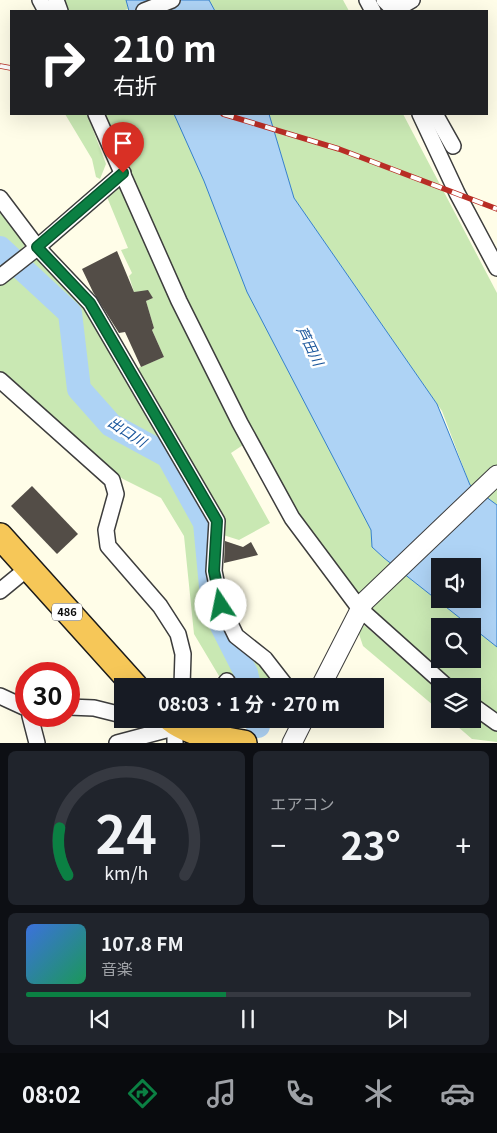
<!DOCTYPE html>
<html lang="ja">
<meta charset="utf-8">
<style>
body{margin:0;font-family:Georgia,"Noto Sans JP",serif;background:#20242c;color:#f1f3f6;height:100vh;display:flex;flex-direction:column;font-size:19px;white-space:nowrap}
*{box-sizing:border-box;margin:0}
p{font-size:16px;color:#9ea1a6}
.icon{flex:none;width:28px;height:28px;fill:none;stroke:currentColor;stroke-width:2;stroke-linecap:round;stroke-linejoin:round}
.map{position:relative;height:743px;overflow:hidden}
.side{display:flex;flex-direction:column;gap:8px;padding:8px;background:#0d0f14;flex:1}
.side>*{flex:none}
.hud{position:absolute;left:10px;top:10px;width:478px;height:105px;border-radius:0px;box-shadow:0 5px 20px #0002;background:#202124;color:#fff;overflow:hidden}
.controls{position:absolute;left:431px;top:558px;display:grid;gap:10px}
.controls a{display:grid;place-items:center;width:50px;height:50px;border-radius:0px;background:#171b24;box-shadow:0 5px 20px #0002;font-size:25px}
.speed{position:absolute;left:15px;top:662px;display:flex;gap:10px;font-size:25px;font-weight:700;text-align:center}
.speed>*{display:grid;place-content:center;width:65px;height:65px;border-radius:50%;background:#171b24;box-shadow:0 5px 20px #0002;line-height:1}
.speed .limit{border:8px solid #d22;background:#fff;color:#111}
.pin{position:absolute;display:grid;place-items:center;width:42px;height:42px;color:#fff;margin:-51px -21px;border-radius:50% 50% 50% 0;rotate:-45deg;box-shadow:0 0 5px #0007}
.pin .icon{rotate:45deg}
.me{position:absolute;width:55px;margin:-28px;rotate:349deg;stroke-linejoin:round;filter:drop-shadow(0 0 4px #0008)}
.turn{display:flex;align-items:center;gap:18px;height:105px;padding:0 20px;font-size:22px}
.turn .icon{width:65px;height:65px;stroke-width:2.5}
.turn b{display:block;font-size:35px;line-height:42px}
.big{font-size:38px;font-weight:700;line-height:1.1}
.side .widget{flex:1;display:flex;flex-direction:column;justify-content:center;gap:8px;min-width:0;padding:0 18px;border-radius:8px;background:#20242c}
.side .dial{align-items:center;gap:0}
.dial svg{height:130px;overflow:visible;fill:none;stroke:#363941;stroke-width:7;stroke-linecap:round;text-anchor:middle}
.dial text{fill:#f1f3f6;stroke:none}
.song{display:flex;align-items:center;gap:15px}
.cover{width:60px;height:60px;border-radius:8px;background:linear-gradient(135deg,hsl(220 70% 55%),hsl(150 70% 35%))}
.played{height:5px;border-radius:2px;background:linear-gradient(90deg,#0b8043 45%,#363941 45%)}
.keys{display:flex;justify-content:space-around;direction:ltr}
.heat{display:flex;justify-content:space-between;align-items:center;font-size:28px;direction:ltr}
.side .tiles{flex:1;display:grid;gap:8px;grid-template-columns:1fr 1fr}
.widget:last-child{grid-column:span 2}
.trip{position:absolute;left:114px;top:678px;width:270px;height:50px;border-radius:0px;background:#171b24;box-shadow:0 5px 20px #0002;font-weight:700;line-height:50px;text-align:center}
.dock{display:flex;height:80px;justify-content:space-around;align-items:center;background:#090b0e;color:#9ea1a6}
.dock .icon{width:35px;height:35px}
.dock .on{color:#0b8043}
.dock b{font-size:22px;color:#f1f3f6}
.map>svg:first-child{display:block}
.green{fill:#c9e8b3}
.water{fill:#aed3f5;stroke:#3580cb;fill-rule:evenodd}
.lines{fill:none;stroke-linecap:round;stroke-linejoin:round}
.river{stroke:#aed3f5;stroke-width:24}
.building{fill:#534d47}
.minor-casing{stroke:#3d3d3d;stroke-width:18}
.tertiary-casing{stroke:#3d3d3d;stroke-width:21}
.trunk-casing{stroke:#1b1b1b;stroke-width:28}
.minor{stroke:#fff;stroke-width:15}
.tertiary{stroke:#fff;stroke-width:19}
.trunk{stroke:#f6c758;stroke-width:25}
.rail-casing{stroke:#b82d25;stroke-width:5.5}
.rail{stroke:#fff;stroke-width:4;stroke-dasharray:11;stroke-linecap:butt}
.route-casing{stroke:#07532c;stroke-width:12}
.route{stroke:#0b8043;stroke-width:9}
.labels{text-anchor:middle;stroke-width:5;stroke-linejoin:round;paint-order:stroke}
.shield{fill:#fff;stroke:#545454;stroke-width:1}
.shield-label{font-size:11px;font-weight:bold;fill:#0a0a0a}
.water-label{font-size:14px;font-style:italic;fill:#16539a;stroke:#fff}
</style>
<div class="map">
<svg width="497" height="743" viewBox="0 0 497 743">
<rect width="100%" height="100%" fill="#fffde8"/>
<g class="green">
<path d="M61,0H126L128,9L122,11H65Z"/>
<path d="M209,0H343L349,11H215Z"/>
<path d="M65,114H87L106,164L100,179L96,177L92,159Z"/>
<path d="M101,114H174L371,530L372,547L384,558L470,626H440V659H472L473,628L497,647V714L473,699L472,686H453L379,619L353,592L300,518L235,404Z"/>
<path d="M269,114H403L497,293V505L470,485L442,411L294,198Z"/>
<path d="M114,187H122L202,360L243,445L231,453L270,523L239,540L220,534L221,520L138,368L164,357L152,330L154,328L146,301L153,298L148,291L134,292L129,276L132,273L121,250L128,248L107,197Z"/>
<path d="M0,205L26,244L15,256L0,241Z"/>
<path d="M39,257L83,303L212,521L216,603L279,686H225L194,634L184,536L161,498L123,479L71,439L35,403L0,371V285Z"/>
<path d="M364,625L412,667L440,687V711L363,646L358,631Z"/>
<path d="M473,709L497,727V742L472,739L449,719H472Z"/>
</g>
<g class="water">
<path d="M126,0H209L215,11H129Z"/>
<path d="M174,114H269L294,198L437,404L470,485L497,505V647L473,628L472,626H470L384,558L372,547L371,530L247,292L204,181ZM440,566H472V599H440Z"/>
</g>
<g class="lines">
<g class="river">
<path d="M0,248L70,313L79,389L111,425L168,456L205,523L213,608L246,673L249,686"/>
<path d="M256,719L258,726"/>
</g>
</g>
<g class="building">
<path d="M117,251L134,292L148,290L153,298L146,301L154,328L152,330L164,357L141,367L125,332L119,333L93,292L82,269Z"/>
<path d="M32,486L78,534L57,554L11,506Z"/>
<path d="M225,541L243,547L251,542L258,555L224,563Z"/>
</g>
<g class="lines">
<defs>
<g id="minor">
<path d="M40,0L46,11"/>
<path d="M56,0L60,11"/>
<path d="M367,0L373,11"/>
<path d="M384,0L391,7H400L412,0"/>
<path d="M144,11L172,0"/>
<path d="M96,114L179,301L240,423L292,518L360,609L446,686"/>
<path d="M420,114L457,193L497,268"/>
<path d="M435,114L453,146"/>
<path d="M0,198L37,247L90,303L217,521L214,571L221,605L236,636L265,659L286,686"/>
<path d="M0,277L33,251L123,173"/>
<path d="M0,380L112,480L116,494L106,530L108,546L160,606L178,634L183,654L182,686"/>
<path d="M0,591L28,568"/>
<path d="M223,686L227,681"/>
<path d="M0,696L26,708"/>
<path d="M472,705L497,723"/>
<path d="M69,707L94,708L122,715"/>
<path d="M30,716L37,743"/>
<path d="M138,719L154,723L174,722"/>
<path d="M175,719V743"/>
<path d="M117,743L166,730L181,719"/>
</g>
<g id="tertiary">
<path d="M321,686L364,602L497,475"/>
<path d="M292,743L304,719"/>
</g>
<g id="trunk">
<path d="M0,536L135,686"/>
<path d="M171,719C188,733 223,740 244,743"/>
</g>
</defs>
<use href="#minor" class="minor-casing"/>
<use href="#tertiary" class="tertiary-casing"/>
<use href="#trunk" class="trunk-casing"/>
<use href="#minor" class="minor"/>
<use href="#tertiary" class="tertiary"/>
<use href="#trunk" class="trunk"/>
<defs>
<g id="rail">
<path d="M0,66L11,68"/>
<path d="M223,114L339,149L497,209"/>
</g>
</defs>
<use href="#rail" class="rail-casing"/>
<use href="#rail" class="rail"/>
</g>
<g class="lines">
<defs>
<path id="route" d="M123,173L37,247L90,303L217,521L214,571L221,605"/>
</defs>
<use href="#route" class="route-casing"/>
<use href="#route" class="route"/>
</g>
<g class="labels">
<rect class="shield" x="52" y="603.5" width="30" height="17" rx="4"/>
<g class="shield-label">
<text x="67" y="616">486</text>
</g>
<g class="water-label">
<text transform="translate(310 346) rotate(64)" y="5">芦田川</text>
<text transform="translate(127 432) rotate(33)" y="5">出口川</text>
</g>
</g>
</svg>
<div class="controls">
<a><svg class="icon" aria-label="sound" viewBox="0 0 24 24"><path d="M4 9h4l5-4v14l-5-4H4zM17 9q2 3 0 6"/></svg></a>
<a><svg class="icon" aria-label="search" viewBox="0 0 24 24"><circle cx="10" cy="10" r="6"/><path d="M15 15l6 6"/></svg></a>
<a><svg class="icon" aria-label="layers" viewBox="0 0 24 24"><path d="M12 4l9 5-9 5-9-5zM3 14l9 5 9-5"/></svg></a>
</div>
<div class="speed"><div class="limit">30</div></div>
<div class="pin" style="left:123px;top:173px;background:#d93025"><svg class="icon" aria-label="arrive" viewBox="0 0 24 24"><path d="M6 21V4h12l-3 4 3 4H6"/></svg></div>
<svg class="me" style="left:221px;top:605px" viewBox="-20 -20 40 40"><circle r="19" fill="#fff"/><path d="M0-13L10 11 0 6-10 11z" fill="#0b8043"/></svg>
<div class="trip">08:03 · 1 分 · 270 m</div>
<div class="hud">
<div class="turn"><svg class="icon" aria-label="right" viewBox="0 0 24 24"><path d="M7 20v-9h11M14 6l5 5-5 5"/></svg><div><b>210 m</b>右折</div></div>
</div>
</div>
<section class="side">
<div class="tiles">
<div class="widget dial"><svg viewBox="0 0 100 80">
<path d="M14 69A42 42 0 1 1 86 69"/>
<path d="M14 69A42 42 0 0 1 9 40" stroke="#0b8043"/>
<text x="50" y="56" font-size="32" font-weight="700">24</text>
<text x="50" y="72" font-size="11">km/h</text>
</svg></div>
<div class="widget"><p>エアコン</p>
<div class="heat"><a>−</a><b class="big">23°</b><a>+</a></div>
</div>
<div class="widget">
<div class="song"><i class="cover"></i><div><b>107.8 FM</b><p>音楽</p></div></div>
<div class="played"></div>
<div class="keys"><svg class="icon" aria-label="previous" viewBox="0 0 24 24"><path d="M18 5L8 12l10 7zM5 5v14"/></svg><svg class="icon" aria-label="pause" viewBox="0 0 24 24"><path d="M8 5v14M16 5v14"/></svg><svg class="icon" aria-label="next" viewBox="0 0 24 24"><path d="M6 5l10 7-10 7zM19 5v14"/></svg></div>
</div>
</div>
</section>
<nav class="dock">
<b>08:02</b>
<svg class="icon on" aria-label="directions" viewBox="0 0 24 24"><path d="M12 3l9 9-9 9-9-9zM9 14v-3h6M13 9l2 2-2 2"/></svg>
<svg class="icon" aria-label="music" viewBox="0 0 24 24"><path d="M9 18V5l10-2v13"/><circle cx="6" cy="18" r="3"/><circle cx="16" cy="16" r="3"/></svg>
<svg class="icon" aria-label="phone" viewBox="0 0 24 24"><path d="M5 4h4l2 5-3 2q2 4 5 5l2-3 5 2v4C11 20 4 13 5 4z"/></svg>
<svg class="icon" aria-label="climate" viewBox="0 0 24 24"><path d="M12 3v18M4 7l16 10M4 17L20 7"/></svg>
<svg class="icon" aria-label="car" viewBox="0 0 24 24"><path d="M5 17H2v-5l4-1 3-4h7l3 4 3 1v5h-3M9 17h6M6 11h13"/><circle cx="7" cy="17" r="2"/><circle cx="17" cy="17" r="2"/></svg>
</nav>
